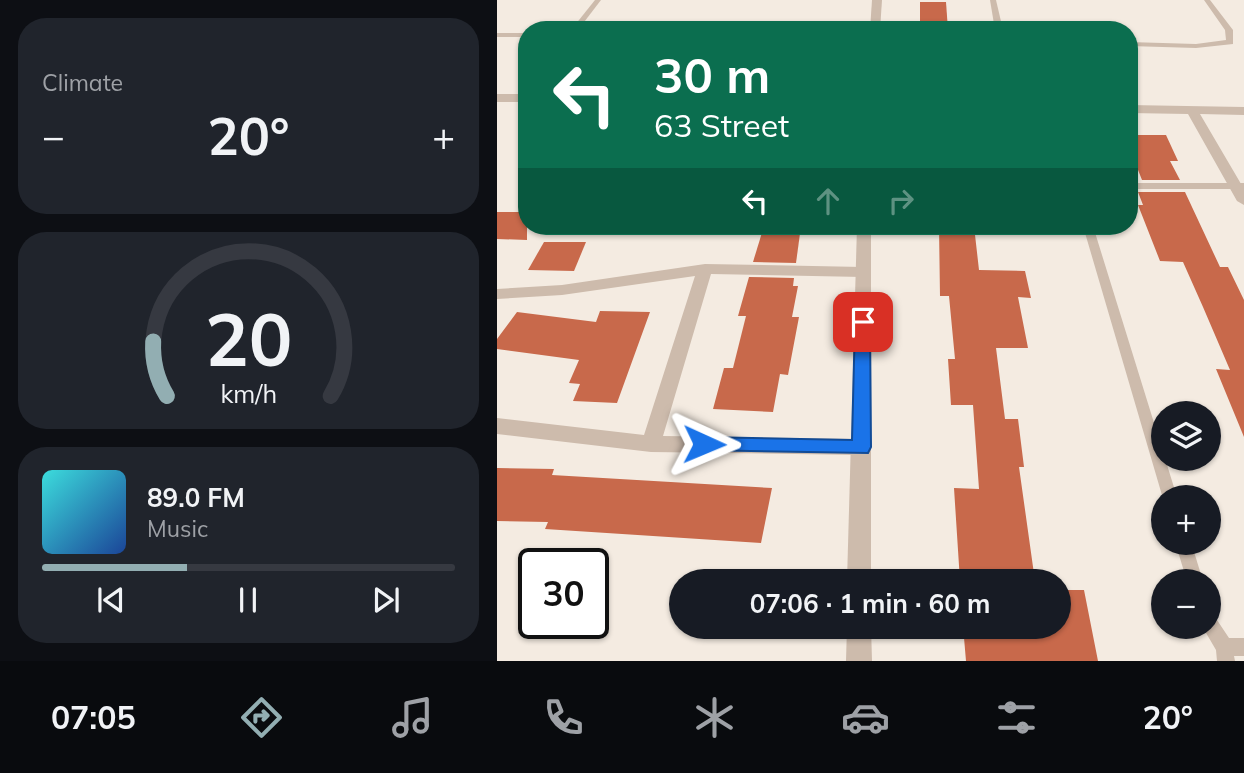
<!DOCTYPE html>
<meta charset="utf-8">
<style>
body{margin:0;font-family:Mulish,sans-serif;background:#20242c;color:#f1f3f6;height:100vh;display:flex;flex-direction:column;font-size:26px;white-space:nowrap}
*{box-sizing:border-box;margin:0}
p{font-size:23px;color:#9ea1a6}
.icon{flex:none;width:38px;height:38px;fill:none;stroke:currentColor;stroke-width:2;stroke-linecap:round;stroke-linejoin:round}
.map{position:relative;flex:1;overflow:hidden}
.details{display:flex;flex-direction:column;gap:18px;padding:18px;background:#0d0f14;width:497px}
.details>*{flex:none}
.top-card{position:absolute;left:21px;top:21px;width:620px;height:214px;border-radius:28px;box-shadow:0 2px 5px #0004;background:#0b6e4f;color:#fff;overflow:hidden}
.controls{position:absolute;left:654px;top:401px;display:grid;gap:14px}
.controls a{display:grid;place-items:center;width:70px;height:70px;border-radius:50%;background:#171b24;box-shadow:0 2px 5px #0004;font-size:35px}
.speed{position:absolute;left:21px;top:548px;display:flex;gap:14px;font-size:35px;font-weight:700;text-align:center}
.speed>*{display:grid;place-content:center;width:91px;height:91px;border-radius:50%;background:#171b24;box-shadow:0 2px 5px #0004;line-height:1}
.speed .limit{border:4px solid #111;border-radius:10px;background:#fff;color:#111}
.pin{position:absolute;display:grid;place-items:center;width:60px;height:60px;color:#fff;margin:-30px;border-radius:14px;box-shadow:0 4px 10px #0006}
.me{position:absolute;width:77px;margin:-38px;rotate:91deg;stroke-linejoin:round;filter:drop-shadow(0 0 5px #0008)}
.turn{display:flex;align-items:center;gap:24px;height:147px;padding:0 21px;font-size:32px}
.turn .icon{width:91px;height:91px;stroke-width:2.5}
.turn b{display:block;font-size:49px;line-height:60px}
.lanes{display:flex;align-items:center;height:66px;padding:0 21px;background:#0003;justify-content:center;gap:35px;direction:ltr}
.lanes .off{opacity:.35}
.big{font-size:52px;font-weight:700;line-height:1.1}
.details .tile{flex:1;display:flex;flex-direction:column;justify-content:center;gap:10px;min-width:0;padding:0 24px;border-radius:28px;background:#20242c}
.details .dial{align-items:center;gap:0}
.dial svg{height:182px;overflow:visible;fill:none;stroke:#363941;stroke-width:7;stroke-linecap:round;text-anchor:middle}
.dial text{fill:#f1f3f6;stroke:none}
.song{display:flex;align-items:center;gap:21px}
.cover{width:84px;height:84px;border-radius:10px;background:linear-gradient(135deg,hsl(180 70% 55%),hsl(220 70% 35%))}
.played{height:7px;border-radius:4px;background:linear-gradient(90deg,#92aeb2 35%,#363941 35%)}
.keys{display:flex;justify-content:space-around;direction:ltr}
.heat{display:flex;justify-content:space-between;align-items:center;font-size:38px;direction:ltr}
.trip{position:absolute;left:172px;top:569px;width:402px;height:70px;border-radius:35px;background:#171b24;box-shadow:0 2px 5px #0004;font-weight:700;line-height:70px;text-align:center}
.tab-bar{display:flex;height:112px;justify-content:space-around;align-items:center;background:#090b0e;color:#9ea1a6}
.tab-bar .icon{width:49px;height:49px}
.tab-bar .current{color:#92aeb2}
.tab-bar b{font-size:32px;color:#f1f3f6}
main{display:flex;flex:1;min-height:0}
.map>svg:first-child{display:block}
.building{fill:#c8694b}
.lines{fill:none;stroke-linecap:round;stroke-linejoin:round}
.service{fill:#cdbbac;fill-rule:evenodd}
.minor{fill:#cdbbac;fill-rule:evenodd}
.tertiary{fill:#cdbbac;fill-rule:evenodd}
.route{fill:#1a73e8;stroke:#114b97;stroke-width:2}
</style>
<main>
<section class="details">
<div class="tile"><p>Climate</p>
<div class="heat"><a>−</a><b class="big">20°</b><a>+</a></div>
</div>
<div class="tile dial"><svg viewBox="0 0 100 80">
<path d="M14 69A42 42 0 1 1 86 69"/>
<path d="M14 69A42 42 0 0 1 8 45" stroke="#92aeb2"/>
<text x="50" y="56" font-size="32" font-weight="700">20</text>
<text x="50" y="72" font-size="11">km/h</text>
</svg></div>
<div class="tile">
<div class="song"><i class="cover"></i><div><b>89.0 FM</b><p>Music</p></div></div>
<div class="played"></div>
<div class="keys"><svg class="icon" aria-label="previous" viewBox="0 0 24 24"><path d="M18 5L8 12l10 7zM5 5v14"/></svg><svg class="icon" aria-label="pause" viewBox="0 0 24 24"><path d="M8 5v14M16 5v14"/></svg><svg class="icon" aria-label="next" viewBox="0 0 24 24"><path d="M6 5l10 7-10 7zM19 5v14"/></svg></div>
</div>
</section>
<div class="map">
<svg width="747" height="661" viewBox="0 0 747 661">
<rect width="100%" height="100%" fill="#f4ebe1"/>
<g class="building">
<path d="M423,2H449L451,30H423Z"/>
<path d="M632,135H669L681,161H673L683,180H645L632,147Z"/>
<path d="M641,192H688L723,267H731L747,300V437L719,369L733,370L706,307L686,262L663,261L641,205H646Z"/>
<path d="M0,212H30V240L0,239Z"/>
<path d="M267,226H304L299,263L256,262Z"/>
<path d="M442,226H477L482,270L528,271L534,298L521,297L531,348H499L508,419H521L527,467H522L538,581H463L457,488L482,489L476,405H454L451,359H458L452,296H443Z"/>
<path d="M47,242H89L77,271L31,270Z"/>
<path d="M252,277L297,278L296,286H301L295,317H302L291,375L283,374L276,412L216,409L227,368H236L249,316H241Z"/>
<path d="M103,311L153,312L120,403L76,401L83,384L72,383L82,360L0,349V339L20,312L99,322Z"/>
<path d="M0,468L57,469L55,475L275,488L264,543L48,529L51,522L0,521Z"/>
<path d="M562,590H587L601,661H469L466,626H562Z"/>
</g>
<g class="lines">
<g class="service">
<path d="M98,0H104L81,30H74Z"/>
<path d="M493,0H499L506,30H498Z"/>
<path d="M707,0H713L736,30V44L699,48L632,46V42L699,44L729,40L728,30Z"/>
<rect x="0" y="33" width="30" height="4"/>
<rect x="632" y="183" width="115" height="6"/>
<path d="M586,226H596L680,497H667V502Z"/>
<path d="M678,542H694L706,581H690Z"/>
<path d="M712,615L718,617L732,638H747V656H737L738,661H720L719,650L705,626H712Z"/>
</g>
<g class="minor">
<rect x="0" y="94" width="30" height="8"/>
<path d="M632,105L747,107V115L703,114L747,189V205L740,201L691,114L632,113Z"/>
<path d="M208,264L366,267L374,272L366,277L214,274L166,436L364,439L371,441L374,447L371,453L364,455L154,452L0,434V418L147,435L198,276L65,295L0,299V289L65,285Z"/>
</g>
<g class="tertiary">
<path d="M375,0H385L383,30H373Z"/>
<path d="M360,226H374V581H350Z"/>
<path d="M350,626H374L375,661H349Z"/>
</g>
</g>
<path class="route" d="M366,317L373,322L374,447L371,453L200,450L198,444L200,439L207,437L355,440L358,322Z"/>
</svg>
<div class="controls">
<a><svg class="icon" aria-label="layers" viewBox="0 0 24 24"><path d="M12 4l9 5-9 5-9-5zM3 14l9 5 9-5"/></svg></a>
<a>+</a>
<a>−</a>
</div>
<div class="speed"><div class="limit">30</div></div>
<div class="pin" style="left:366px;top:322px;background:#d93025"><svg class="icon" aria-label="arrive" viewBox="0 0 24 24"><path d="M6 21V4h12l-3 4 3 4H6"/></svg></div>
<svg class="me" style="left:207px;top:444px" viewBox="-20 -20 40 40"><path d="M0-17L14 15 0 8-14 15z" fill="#1a73e8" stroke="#fff" stroke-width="4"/></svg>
<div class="trip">07:06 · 1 min · 60 m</div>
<div class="top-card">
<div class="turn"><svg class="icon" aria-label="left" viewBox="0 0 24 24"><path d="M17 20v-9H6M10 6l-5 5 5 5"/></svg><div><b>30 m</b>63 Street</div></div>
<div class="lanes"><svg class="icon" aria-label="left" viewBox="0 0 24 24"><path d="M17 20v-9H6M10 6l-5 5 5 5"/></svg><svg class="icon off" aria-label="ahead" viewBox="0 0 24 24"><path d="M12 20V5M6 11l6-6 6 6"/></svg><svg class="icon off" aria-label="right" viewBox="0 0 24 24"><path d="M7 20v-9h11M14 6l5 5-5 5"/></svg></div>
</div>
</div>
</main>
<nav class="tab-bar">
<b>07:05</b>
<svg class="icon current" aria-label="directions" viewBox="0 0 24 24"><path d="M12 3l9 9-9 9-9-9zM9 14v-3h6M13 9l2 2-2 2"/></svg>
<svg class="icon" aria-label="music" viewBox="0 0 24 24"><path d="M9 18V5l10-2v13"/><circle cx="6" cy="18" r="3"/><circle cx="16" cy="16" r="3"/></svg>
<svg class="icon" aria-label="phone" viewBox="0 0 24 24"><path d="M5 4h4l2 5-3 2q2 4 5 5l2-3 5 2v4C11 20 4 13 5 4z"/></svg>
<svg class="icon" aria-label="climate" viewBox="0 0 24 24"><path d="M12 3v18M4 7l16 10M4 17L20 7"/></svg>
<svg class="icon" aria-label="car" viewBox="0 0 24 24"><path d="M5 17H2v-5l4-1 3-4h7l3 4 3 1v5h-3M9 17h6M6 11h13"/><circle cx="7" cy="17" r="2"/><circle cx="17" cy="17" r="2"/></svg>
<svg class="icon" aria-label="filters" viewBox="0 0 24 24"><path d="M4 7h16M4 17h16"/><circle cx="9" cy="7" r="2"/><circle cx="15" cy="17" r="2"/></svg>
<b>20°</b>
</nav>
